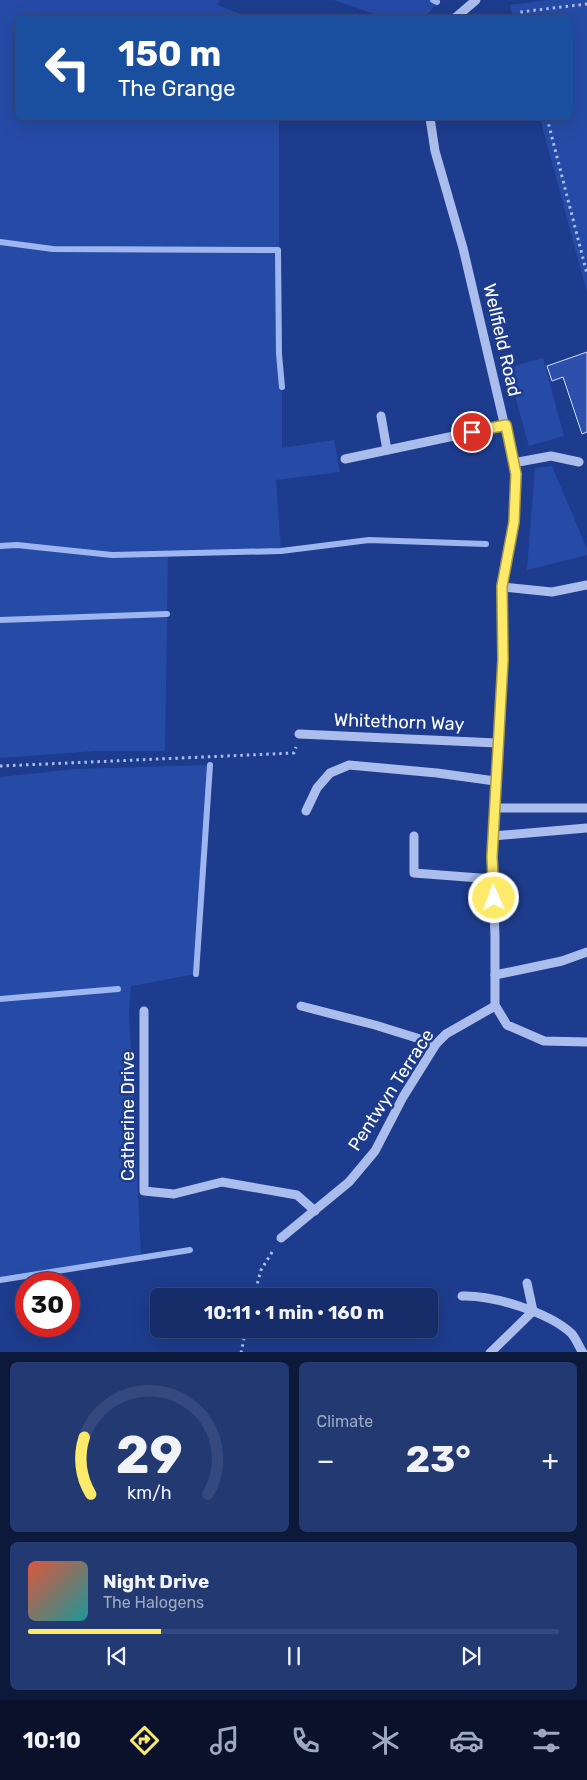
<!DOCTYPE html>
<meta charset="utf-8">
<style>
body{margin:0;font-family:Rubik,sans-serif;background:#233972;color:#f1f3f6;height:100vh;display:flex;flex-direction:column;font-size:19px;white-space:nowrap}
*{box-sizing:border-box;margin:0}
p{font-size:16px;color:#9ea8c1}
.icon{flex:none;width:28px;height:28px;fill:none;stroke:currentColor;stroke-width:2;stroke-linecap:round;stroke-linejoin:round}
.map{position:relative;height:1352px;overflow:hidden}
.details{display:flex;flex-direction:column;gap:10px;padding:10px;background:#0c193a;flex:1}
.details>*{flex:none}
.top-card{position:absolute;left:15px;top:15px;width:558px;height:105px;border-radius:8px;box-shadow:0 5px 20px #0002,0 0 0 1px #35497e;background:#1a4fa0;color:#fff;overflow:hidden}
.speed{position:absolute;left:15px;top:1272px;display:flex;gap:10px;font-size:25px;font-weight:700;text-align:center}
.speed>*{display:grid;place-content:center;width:65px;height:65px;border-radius:50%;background:#162d6a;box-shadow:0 5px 20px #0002,0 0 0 1px #35497e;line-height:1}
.speed .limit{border:8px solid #d22;background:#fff;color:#111}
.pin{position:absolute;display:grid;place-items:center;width:42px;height:42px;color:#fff;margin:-21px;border:2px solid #fff;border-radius:50%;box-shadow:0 1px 5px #0007}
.me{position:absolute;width:55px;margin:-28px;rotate:358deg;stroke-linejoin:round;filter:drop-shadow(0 0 4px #0008)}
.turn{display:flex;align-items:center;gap:18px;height:105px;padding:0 20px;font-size:22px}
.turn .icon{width:65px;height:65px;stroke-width:2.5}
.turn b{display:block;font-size:35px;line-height:42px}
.big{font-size:38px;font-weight:700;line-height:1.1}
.details .card{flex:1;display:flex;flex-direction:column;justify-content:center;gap:8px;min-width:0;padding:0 18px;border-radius:8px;background:#233972}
.details .dial{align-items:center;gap:0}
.dial svg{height:130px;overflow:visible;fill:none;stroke:#35497e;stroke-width:7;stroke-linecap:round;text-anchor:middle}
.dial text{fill:#f1f3f6;stroke:none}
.song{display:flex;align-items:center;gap:15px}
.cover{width:60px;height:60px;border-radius:8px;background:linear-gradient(135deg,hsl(10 70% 55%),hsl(180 70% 35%))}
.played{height:5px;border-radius:2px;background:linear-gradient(90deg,#fdea68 25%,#35497e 25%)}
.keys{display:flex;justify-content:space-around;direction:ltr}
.heat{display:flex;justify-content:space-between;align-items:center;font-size:28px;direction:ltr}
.details .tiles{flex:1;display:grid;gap:10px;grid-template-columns:1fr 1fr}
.card:last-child{grid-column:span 2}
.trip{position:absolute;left:150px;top:1288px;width:288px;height:50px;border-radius:8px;background:#162d6a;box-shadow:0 5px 20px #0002,0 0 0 1px #35497e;font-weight:700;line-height:50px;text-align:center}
.tab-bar{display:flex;height:80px;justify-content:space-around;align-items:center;background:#09122a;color:#9ea8c1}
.tab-bar .icon{width:35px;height:35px}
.tab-bar .on{color:#fdea68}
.tab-bar b{font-size:22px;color:#f1f3f6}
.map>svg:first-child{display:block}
.green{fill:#264ba6}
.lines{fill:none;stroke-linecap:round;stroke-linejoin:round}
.stream{stroke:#9db6ef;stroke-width:6}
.building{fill:#2c50ab;stroke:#cfdcf9}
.path{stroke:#aabded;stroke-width:3;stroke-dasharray:2.5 4;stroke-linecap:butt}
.minor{stroke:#aabded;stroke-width:9}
.route-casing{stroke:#a49844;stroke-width:12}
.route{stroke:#fdea68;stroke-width:9}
.labels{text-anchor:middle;stroke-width:5;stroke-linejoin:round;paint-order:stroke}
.street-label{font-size:18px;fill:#fff;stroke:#1d3c8d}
</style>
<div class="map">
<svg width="587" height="1353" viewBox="0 0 587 1353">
<rect width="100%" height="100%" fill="#1d3c8d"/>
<g class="green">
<path d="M0,0H220L217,5L248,17L18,18V118H279V354L282,387V448L334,440L340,472L276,480L281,551L168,554L165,751H95L0,758Z"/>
<path d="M334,0H440L425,17H383Z"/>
<path d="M550,0H587V293L540,118H570V18L513,17L510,5Z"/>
<path d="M543,358L564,436L529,446L507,368Z"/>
<path d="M552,466L587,549V555L527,570L535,468Z"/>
<path d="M210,765L196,974L131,986L129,1012L141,1257L0,1280V777L76,769Z"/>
</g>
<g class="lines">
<g class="stream">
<path d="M433,0L437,2"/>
<path d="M0,242L53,249L278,250L279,354L282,387"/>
<path d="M0,546L17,545L112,555L281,551L369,540L486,544"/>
<path d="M0,620L167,614"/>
<path d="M196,974L210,765"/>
<path d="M0,999L118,989"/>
<path d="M0,1280L190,1250"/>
</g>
</g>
<path class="building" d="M587,352V432L582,434L563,377L552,381L547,366Z"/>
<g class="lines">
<g class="path">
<path d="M521,18L520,12L587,4"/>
<path d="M547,118L587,274"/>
<path d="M0,766L294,753L296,747"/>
<path d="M254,1296L261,1270L274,1249"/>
<path d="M241,1353L246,1329"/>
</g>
<g class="minor">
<path d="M455,18L476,0"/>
<path d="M430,118L435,151L463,248L516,474L514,522L502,587L503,660L492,857L495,936V1005L507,1025L544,1041L587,1042"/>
<path d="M381,416L387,450"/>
<path d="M345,459L506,425"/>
<path d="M513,463L551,456L579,462"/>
<path d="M502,587L552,592L587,585"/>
<path d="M299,734L497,743"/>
<path d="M494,808H587"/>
<path d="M306,811L317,788L330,773L349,765L437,773L495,781"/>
<path d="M414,836V873L493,879"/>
<path d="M493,836L587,828"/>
<path d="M495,975L562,961L587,952"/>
<path d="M301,1006L375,1025L436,1044"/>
<path d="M144,1011V1191L174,1194L222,1182L297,1195L315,1211"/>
<path d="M281,1238L349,1182L375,1151L403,1097L436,1044L446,1034L495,1006"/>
<path d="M527,1283L533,1311"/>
<path d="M462,1296C493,1295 548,1312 571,1333C576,1338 579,1347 583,1353"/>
<path d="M490,1353L533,1311"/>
</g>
</g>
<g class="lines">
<defs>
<path id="route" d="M472,432L506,425L516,474L514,522L502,586L503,660L492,857L494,898"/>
</defs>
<use href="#route" class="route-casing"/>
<use href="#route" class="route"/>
</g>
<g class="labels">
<g class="street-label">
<text transform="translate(502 340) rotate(77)" y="6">Wellfield Road</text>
<text transform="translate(399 722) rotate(2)" y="6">Whitethorn Way</text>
<text transform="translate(391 1090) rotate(-57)" y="6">Pentwyn Terrace</text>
<text transform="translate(128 1116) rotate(-90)" y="6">Catherine Drive</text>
</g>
</g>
</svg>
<div class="speed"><div class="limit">30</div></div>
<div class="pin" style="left:472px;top:432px;background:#d93025"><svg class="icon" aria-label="arrive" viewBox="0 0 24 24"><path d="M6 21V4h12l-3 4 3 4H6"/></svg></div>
<svg class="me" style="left:494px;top:898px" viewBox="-20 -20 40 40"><circle r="17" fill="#fdea68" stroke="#fff" stroke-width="3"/><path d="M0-11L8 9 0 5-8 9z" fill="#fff"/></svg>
<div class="trip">10:11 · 1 min · 160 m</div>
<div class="top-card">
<div class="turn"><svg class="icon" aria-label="left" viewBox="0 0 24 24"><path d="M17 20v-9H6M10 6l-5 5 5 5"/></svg><div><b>150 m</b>The Grange</div></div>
</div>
</div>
<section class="details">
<div class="tiles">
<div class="card dial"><svg viewBox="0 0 100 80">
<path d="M14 69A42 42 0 1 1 86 69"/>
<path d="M14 69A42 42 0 0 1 10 34" stroke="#fdea68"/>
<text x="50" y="56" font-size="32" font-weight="700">29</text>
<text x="50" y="72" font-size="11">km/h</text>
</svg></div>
<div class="card"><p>Climate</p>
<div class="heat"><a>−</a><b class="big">23°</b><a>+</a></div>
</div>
<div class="card">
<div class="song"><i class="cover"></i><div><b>Night Drive</b><p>The Halogens</p></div></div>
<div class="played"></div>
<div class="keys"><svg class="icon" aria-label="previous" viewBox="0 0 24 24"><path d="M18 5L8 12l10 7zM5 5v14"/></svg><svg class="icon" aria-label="pause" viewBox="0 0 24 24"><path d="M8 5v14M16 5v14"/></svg><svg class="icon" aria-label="next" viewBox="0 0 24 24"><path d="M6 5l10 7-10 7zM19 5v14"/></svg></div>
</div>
</div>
</section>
<nav class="tab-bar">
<b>10:10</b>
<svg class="icon on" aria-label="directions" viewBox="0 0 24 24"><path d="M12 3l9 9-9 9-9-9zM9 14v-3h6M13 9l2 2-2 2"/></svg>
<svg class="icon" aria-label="music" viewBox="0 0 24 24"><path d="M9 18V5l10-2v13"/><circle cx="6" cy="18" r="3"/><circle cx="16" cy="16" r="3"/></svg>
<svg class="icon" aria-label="phone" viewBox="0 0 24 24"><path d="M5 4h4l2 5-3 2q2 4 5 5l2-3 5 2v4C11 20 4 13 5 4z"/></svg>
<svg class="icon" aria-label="climate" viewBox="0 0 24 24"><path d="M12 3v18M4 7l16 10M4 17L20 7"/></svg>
<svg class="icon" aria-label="car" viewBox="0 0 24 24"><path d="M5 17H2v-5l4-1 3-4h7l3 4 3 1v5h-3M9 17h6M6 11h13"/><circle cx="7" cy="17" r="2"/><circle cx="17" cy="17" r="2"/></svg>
<svg class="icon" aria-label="filters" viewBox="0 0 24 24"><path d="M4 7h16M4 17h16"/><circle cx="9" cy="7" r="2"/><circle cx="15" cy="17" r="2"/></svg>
</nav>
